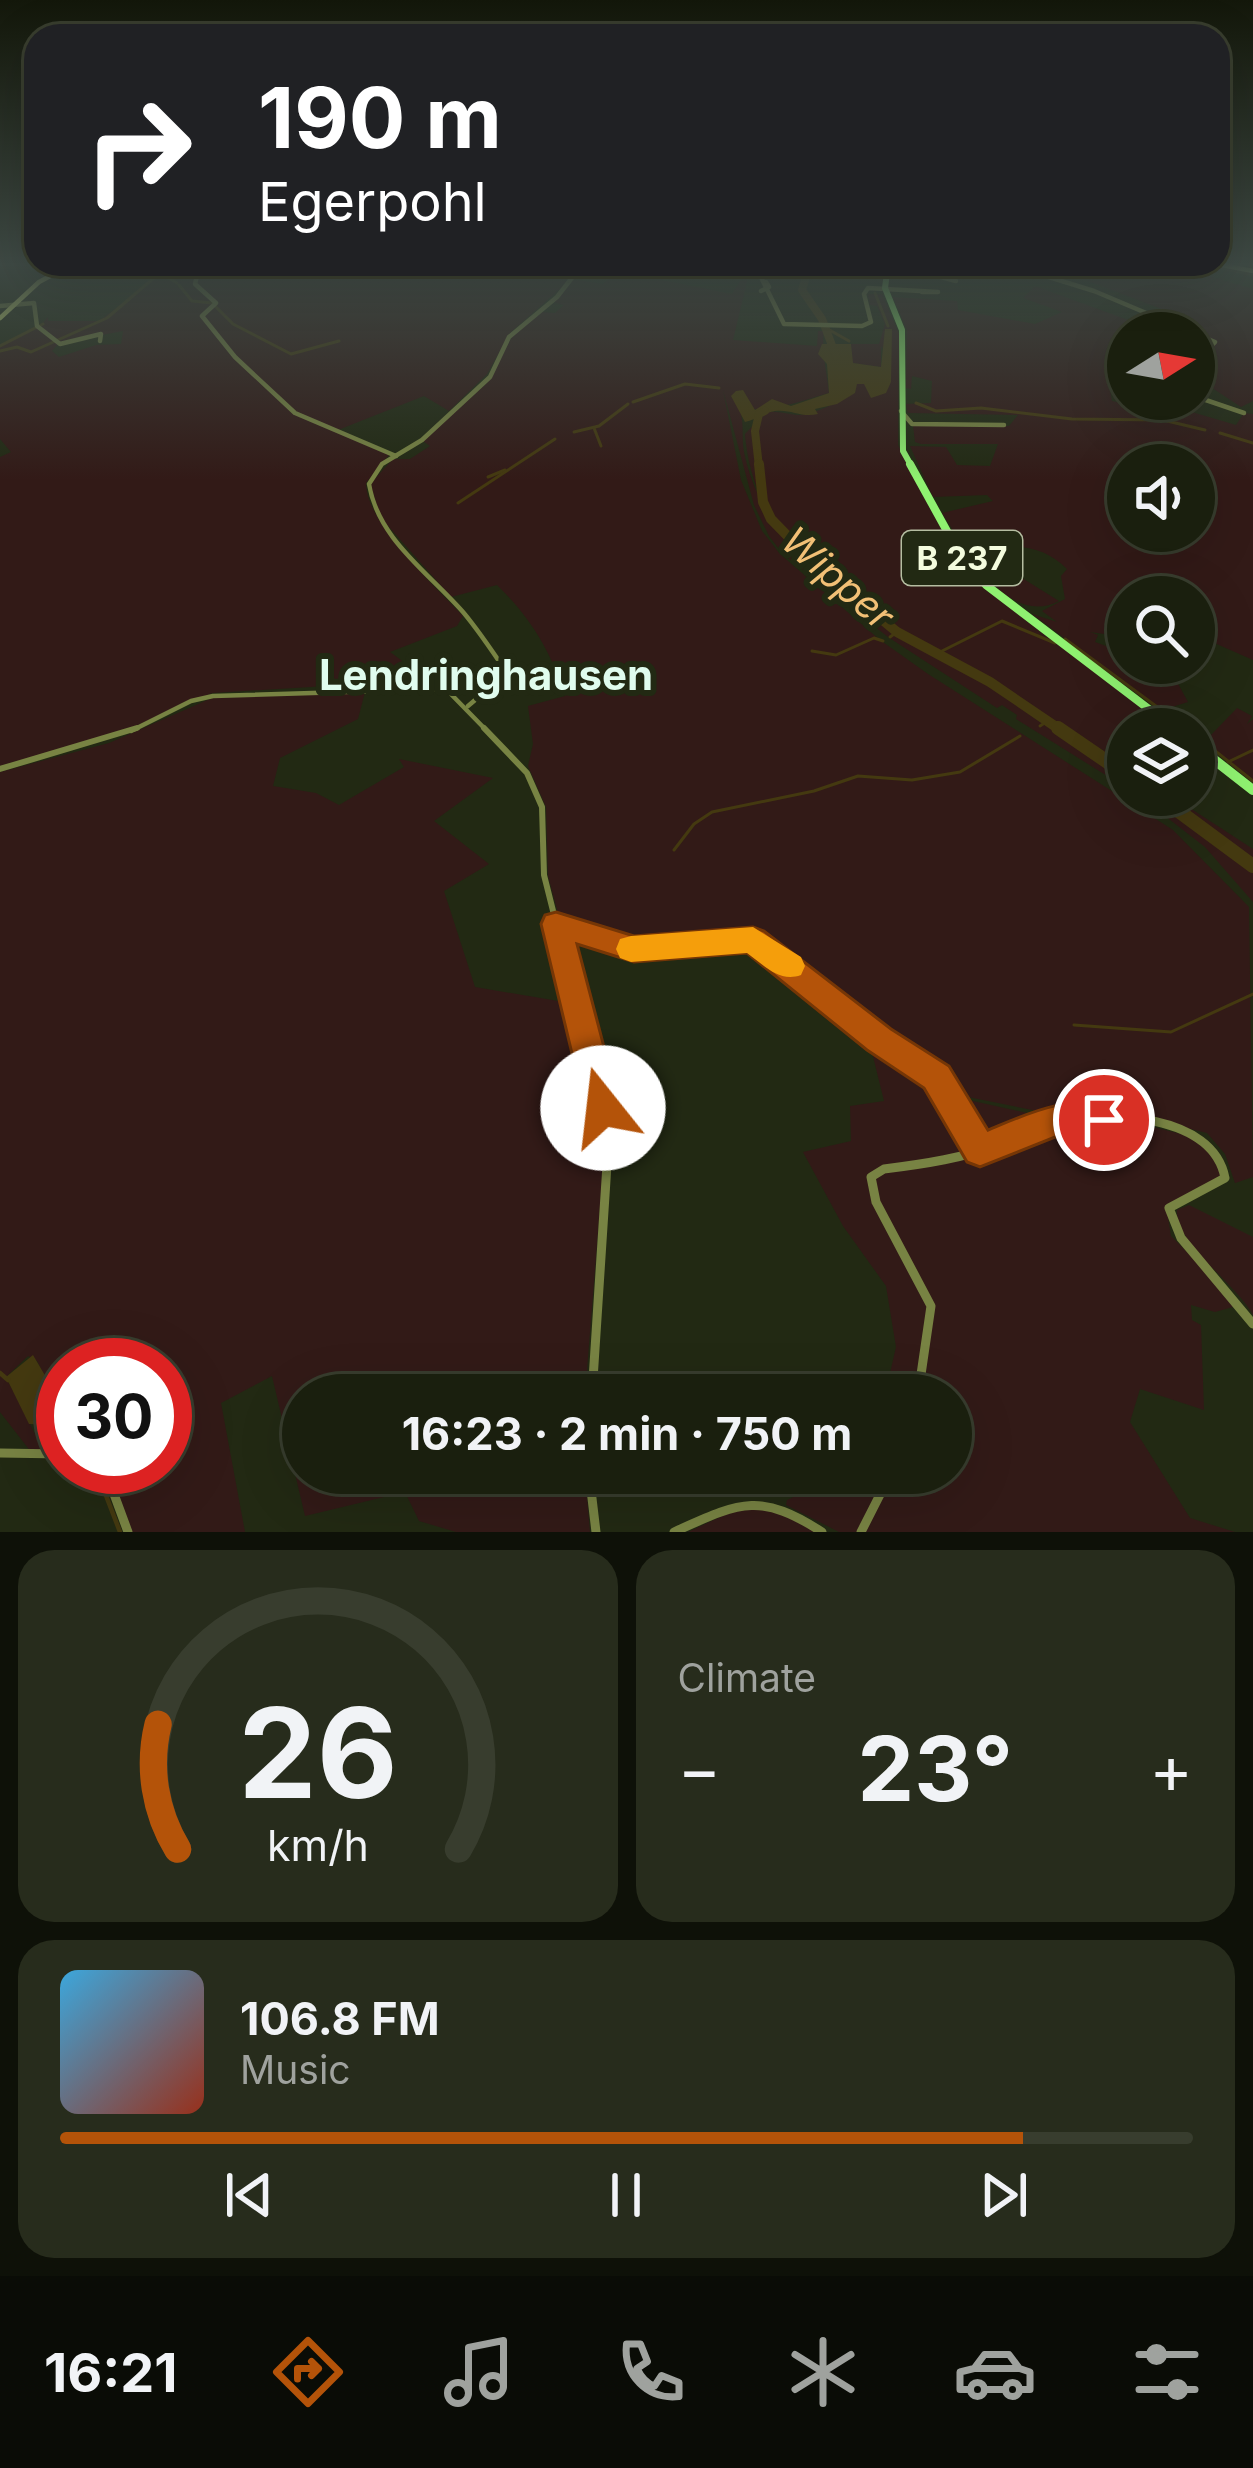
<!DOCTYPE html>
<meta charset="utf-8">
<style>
body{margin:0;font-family:Inter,sans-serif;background:#272c1c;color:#f1f3f6;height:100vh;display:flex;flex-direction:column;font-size:45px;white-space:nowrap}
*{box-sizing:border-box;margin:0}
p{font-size:39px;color:#9fa29e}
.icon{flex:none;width:66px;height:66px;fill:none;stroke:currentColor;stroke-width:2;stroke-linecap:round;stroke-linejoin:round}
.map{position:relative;height:1532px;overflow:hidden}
.side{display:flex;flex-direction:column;gap:18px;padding:18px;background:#0e1108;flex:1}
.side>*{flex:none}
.top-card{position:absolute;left:24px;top:24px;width:1206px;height:252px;border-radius:36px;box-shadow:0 12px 48px #0002,0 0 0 3px #383d2e;background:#202124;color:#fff;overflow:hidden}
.needle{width:78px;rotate:79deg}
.controls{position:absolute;left:1107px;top:312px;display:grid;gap:24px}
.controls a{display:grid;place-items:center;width:108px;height:108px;border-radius:50%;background:#1a1f0e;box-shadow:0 12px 48px #0002,0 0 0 3px #383d2e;font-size:60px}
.speed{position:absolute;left:36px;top:1338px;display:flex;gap:24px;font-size:60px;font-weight:700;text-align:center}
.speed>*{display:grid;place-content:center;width:156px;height:156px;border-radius:50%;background:#1a1f0e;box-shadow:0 12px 48px #0002,0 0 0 3px #383d2e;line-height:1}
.speed .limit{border:18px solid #d22;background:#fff;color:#111}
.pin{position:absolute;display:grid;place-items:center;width:102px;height:102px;color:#fff;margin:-51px;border:6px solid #fff;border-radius:50%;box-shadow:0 3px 12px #0007}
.me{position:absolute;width:132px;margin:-66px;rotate:344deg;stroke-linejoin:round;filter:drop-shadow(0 0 9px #0008)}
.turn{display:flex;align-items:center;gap:42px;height:252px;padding:0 36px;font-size:54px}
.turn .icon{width:156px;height:156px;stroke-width:2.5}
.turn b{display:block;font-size:84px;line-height:102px}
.big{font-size:90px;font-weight:700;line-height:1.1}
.side .tile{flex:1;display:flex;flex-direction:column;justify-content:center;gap:18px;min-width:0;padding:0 42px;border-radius:36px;background:#272c1c}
.side .dial{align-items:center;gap:0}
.dial svg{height:312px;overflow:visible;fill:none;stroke:#383d2e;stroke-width:7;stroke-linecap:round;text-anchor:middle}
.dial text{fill:#f1f3f6;stroke:none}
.song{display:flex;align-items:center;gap:36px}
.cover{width:144px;height:144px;border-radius:18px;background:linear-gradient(135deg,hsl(200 70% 55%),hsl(10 70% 35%))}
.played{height:12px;border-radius:6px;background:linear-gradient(90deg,#b45309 85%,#383d2e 85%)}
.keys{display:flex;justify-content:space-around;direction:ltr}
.heat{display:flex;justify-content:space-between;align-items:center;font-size:66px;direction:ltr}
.side .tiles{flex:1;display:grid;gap:18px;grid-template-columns:1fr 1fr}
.tile:last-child{grid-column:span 2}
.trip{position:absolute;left:282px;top:1374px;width:690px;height:120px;border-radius:60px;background:#1a1f0e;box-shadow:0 12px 48px #0002,0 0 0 3px #383d2e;font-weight:700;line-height:120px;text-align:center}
.dock{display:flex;height:192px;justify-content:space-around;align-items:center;background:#0a0c06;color:#9fa29e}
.dock .icon{width:84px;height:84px}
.dock .active{color:#b45309}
.dock b{font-size:54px;color:#f1f3f6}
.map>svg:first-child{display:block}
.green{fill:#321a17;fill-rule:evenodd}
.water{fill:#443910}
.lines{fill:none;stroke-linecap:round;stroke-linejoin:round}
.stream-far1{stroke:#443910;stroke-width:3}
.stream{stroke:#443910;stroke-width:4.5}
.river-far2{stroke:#443910;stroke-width:8}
.river-far1{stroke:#443910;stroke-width:10}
.river{stroke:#443910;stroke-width:14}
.minor-far2{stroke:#788343;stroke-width:4.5}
.minor-far1{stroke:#788343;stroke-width:6}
.minor{stroke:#788343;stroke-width:9}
.secondary{stroke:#e0f37e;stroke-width:4.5}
.primary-far2{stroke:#8ff170;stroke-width:6}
.primary-far1{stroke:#8ff170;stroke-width:8}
.primary{stroke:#8ff170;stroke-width:10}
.route{fill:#b45309;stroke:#753606;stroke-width:3}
.slow{fill:#f59e0b}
.labels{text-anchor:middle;stroke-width:12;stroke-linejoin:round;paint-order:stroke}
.shield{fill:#222913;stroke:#b5bda1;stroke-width:3}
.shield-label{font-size:33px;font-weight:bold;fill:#f4fcde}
.water-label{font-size:39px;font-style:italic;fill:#f2c076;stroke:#222913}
.quarter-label{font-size:42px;font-weight:bold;fill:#e0fcee;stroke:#222913}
</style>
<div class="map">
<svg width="1253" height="1532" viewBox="0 0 1253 1532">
<rect width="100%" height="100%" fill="#222913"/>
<g class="green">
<path d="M165,265H571L579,266L571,279L603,284L622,266L678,265L662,280L732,294L751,265L733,340L817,346L818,331H824C821,351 827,372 829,393C801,401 768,414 739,407C745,423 741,435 744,452C748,473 757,494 767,513C803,582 957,668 1026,706C1001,680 962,667 931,650C881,622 809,567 774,521C757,498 747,462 745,434L766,412C779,411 786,414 797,415C814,416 840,400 855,393L856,384L891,382L890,361L881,346V367L852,363L851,344H879L885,324L877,306L870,305L868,294H882L899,334L898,445L961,561L1163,724L1128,729V740L1102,750L1128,743V789L1016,719L1017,715L1002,705L997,708L888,637L783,554L769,536L754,505L723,390L741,480L762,531L780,554L880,640L928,674L1173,830L1249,907L1253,1177L1235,1183L1225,1154L1207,1133L1154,1120L1077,1119L953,1094L927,1063L881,1037L752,937C686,939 613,966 558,913L548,876L546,807L528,766L533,744L528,706L565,696C551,651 531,618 497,585L451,597L381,518L370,484L393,459H410L430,446L423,441L487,383L512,337L541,312L555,313L564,305L554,302L570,280L510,333L487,374L449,411L424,396L338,430L314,422L389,455L366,483C366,523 435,586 463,616L457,626L390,652L412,668L413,681L428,687L343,685L212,693L117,734L0,766V457L11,452L0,439V345L36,327L58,344L52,351L59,357L96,345L121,344L123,331L60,343L40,326L48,317V321H99L149,284Z"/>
<path d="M1046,265H1082L1104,272L1110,265H1173L1253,289V401L1241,407L1194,376V333H1128V389H1110L1112,401L1137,406L1151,400L1236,425L1244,413L1253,414V660L1194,634V597H1128V617L1119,636L1090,632L1098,635L1095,642L1128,654V663L1170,669L1188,702L1162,710L1032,614L1057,622L1042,611L1065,599L1061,576L1067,569C1047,549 1022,543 993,549L1009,570L1059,601C1007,628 966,549 942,513L993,501L987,495L933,497L910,446L946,447L957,465L990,466L998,444H921L915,442L913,425L1009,426L1018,415L908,413L906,404L931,403L932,381L912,376L911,389L906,388L907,330L893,297L957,301L958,310L1035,324L1062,312L1023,298L1035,286L1161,332L1188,319ZM1128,465H1194V531H1128Z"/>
<path d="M365,692L358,719L280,758L273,786L316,793L339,805L404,767L399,759L493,778L434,821L489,864L444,891L475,987L570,1003L605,1144L585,1395H303V1473H585L590,1532H456L419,1521L405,1492L305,1516L272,1376L221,1403L245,1532H126L104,1467H165V1365H63V1412L37,1361L28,1356L6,1377L39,1442L44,1428L63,1425V1454L35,1457L0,1412V772L109,743L212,698Z"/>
<path d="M1237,708L1252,716L1247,724L1253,719V782L1194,735V729H1186L1170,716L1177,712L1211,735Z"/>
<path d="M1138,795H1170L1253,849V902L1205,847Z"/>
<path d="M868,1036L919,1065L946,1095L1077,1124L1153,1127L1201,1139L1222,1167L1218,1181L1166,1205L1171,1236L1240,1305L1215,1312L1191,1305L1192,1320L1201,1325L1204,1410L1140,1389L1130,1422L1190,1518L1235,1532H839L786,1505L787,1500L844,1473H951V1395H885L896,1347L886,1286L843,1226L803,1152L851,1141L850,1106L884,1101Z"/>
<path d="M1189,1205L1253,1237V1315C1236,1283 1175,1244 1177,1210Z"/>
<path d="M768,1503L817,1532H688L748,1504Z"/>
</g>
<g class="water">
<path d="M885,329H892L891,382L886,393L871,398L864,384H857L855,393L837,404L815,409L818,414C802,418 791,409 775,411C764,413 757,419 745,422L731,396L736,391L743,390L755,410L772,399L791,406L829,393L827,364L818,354L822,344H851L853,363L881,367Z"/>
<path d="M33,1355L60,1401L63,1425L29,1424L6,1377Z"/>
</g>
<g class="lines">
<g class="stream-far1">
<path d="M1210,265L1253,275"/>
<path d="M164,275L177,283"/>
<path d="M874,275L877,265"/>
<path d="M179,285L192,301L212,303"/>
<path d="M875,293L888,326"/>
<path d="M216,307L233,324L291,354L339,341"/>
<path d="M826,328L849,341"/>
<path d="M0,346L43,324"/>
<path d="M0,351L17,347L31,352L107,318L169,265"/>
<path d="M633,402L685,384L719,388"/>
<path d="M916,403L936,411L981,408L1072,419L1163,420L1205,430"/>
<path d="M594,428L601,446"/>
<path d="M574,432L599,426L628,404"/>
<path d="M1220,433L1253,443"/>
<path d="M488,477L505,470"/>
<path d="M458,503L555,439"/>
<path d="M890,637L897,632"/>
<path d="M1065,639L1187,729"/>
<path d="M812,651L836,655L874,638L883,641"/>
<path d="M936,654L1002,621L1055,643"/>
<path d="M1040,726L1046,722"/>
<path d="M1194,734L1253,781"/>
<path d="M1228,762L1253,750"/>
<path d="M674,850L694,824L712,812L814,791L858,776L912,780L960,772L1020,736"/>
<path d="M1074,1025L1171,1032L1253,994"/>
</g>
<g class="stream">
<path d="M0,1373L8,1380"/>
<path d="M95,1467L120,1532"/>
</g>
<g class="river-far2">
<path d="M810,265L802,290L822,319L836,356"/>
<path d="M759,467L755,431L759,414L765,411"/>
</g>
<path class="river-far1" d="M759,464L763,502L771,519L814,563L897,632L990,682L1062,731"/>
<g class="river">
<path d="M1058,728L1128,776"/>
<path d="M1157,795L1253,866"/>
</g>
<g class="minor-far2">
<path d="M226,265L197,276L195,284L216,303L202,316L235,357L295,413L396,456"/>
<path d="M755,265L784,324L862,326L871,322L864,294L868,288L938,292H922"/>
<path d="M897,265L907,275L922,272L956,281"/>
<path d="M1010,265L1094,291L1215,342L1194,362"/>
<path d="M705,273L711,275H701Z"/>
<path d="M944,277L961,265"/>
<path d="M761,291L769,287L766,282"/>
<path d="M0,306L34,303L37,326L60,344L101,334L100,341"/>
<path d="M1194,396L1244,413"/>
<path d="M1144,399H1151"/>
<path d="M901,411L912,424L1004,425"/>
<path d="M468,706L507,673C493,652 479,631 463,612C428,572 378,539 369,484L382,464L422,440L490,377L509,337L557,297L582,265"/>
<path d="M131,731L191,701L213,696L446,689L487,731"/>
</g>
<g class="minor-far1">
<path d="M484,728L527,773L542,807L544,875L595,1078"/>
<path d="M0,769L137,728"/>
<path d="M556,924L634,949L753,940L879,1040L937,1078"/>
</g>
<g class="minor">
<path d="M933,1075L980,1150"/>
<path d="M592,1395L609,1134L594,1075"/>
<path d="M918,1395L931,1306L876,1202L871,1177L884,1169C924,1164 965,1158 1003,1143C1021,1136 1036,1124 1055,1121C1107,1110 1213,1114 1225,1178L1169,1208L1181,1238L1253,1324"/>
<path d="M0,1453L63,1454"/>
<path d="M104,1467L128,1532"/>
<path d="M589,1473L596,1532"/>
<path d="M674,1532C739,1503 759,1491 822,1532"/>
<path d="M861,1532L891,1473"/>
</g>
<g class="secondary">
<path d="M1222,265L1253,271"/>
<path d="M0,318L39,282L71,265"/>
</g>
<path class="primary-far2" d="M888,265L885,288L902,330L903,451L912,467"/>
<path class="primary-far1" d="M910,464L964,562L986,585L1175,729"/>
<path class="primary" d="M1194,744L1253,790"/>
</g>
<linearGradient id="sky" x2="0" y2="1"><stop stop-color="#13170a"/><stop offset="0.55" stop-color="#3e4944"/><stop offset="1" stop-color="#3e4944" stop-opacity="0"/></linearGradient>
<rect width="1253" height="480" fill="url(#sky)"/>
<path class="route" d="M556,912L634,936L753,927L764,931L891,1029L949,1066L988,1130C1029,1113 1072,1092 1117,1109L1122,1120L1117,1132L1104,1137H1055L980,1167L967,1162L924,1088L867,1050L747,953L634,962L577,944L620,1108L615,1119L603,1124L590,1119L585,1108L541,924L545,915Z"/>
<path class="slow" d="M753,927L801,957L805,966L801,975C779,983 764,965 747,953L631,962L620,958L616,949L620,939L631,936Z"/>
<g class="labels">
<rect class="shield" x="902" y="531" width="120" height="54" rx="9"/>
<g class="shield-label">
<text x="962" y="570">B 237</text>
</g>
<g class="water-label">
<text transform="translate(838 578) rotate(41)" y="14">Wipper</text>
</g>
<g class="quarter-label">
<text x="486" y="690">Lendringhausen</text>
</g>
</g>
</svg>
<div class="controls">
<a><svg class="needle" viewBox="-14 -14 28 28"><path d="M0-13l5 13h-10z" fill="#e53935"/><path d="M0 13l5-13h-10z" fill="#9fa29e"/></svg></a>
<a><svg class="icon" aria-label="sound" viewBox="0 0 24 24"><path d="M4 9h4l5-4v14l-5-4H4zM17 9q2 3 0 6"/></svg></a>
<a><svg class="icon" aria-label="search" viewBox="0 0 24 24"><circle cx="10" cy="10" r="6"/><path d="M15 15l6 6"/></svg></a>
<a><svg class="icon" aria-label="layers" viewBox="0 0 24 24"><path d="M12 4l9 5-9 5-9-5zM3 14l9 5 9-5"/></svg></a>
</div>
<div class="speed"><div class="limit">30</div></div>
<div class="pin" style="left:1104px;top:1120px;background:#d93025"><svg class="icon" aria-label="arrive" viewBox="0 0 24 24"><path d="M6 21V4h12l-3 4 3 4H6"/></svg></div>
<svg class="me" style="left:603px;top:1108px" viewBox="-20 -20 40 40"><circle r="19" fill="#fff"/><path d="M0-13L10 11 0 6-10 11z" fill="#b45309"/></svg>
<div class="trip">16:23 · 2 min · 750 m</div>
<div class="top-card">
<div class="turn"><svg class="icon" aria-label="right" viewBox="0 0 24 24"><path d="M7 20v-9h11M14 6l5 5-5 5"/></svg><div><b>190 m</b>Egerpohl</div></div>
</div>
</div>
<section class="side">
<div class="tiles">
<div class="tile dial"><svg viewBox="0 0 100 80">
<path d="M14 69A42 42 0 1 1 86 69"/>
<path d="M14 69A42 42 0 0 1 9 37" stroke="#b45309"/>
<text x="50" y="56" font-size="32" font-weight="700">26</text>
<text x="50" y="72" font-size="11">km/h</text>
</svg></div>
<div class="tile"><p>Climate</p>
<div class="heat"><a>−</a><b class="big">23°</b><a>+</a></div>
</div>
<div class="tile">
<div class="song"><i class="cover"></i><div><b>106.8 FM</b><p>Music</p></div></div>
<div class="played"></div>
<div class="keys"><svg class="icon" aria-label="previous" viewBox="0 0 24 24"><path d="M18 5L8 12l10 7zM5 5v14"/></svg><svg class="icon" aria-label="pause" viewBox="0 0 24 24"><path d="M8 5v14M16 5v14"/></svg><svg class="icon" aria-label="next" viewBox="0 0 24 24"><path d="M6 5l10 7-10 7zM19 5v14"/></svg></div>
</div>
</div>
</section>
<nav class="dock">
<b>16:21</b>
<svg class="icon active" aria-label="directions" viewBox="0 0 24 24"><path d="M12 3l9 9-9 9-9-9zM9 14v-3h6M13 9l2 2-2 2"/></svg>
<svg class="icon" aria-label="music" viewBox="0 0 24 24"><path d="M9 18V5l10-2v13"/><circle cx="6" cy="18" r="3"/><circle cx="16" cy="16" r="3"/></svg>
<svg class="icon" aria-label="phone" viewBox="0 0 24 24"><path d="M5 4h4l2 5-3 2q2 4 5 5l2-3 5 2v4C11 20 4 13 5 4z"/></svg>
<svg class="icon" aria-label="climate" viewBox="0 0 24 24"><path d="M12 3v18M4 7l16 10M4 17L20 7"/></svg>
<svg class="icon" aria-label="car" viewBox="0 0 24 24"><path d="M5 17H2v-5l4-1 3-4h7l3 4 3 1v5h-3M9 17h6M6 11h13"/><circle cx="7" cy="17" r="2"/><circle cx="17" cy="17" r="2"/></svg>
<svg class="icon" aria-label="filters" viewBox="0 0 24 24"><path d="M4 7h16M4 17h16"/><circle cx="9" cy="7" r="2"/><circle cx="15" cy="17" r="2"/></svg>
</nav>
